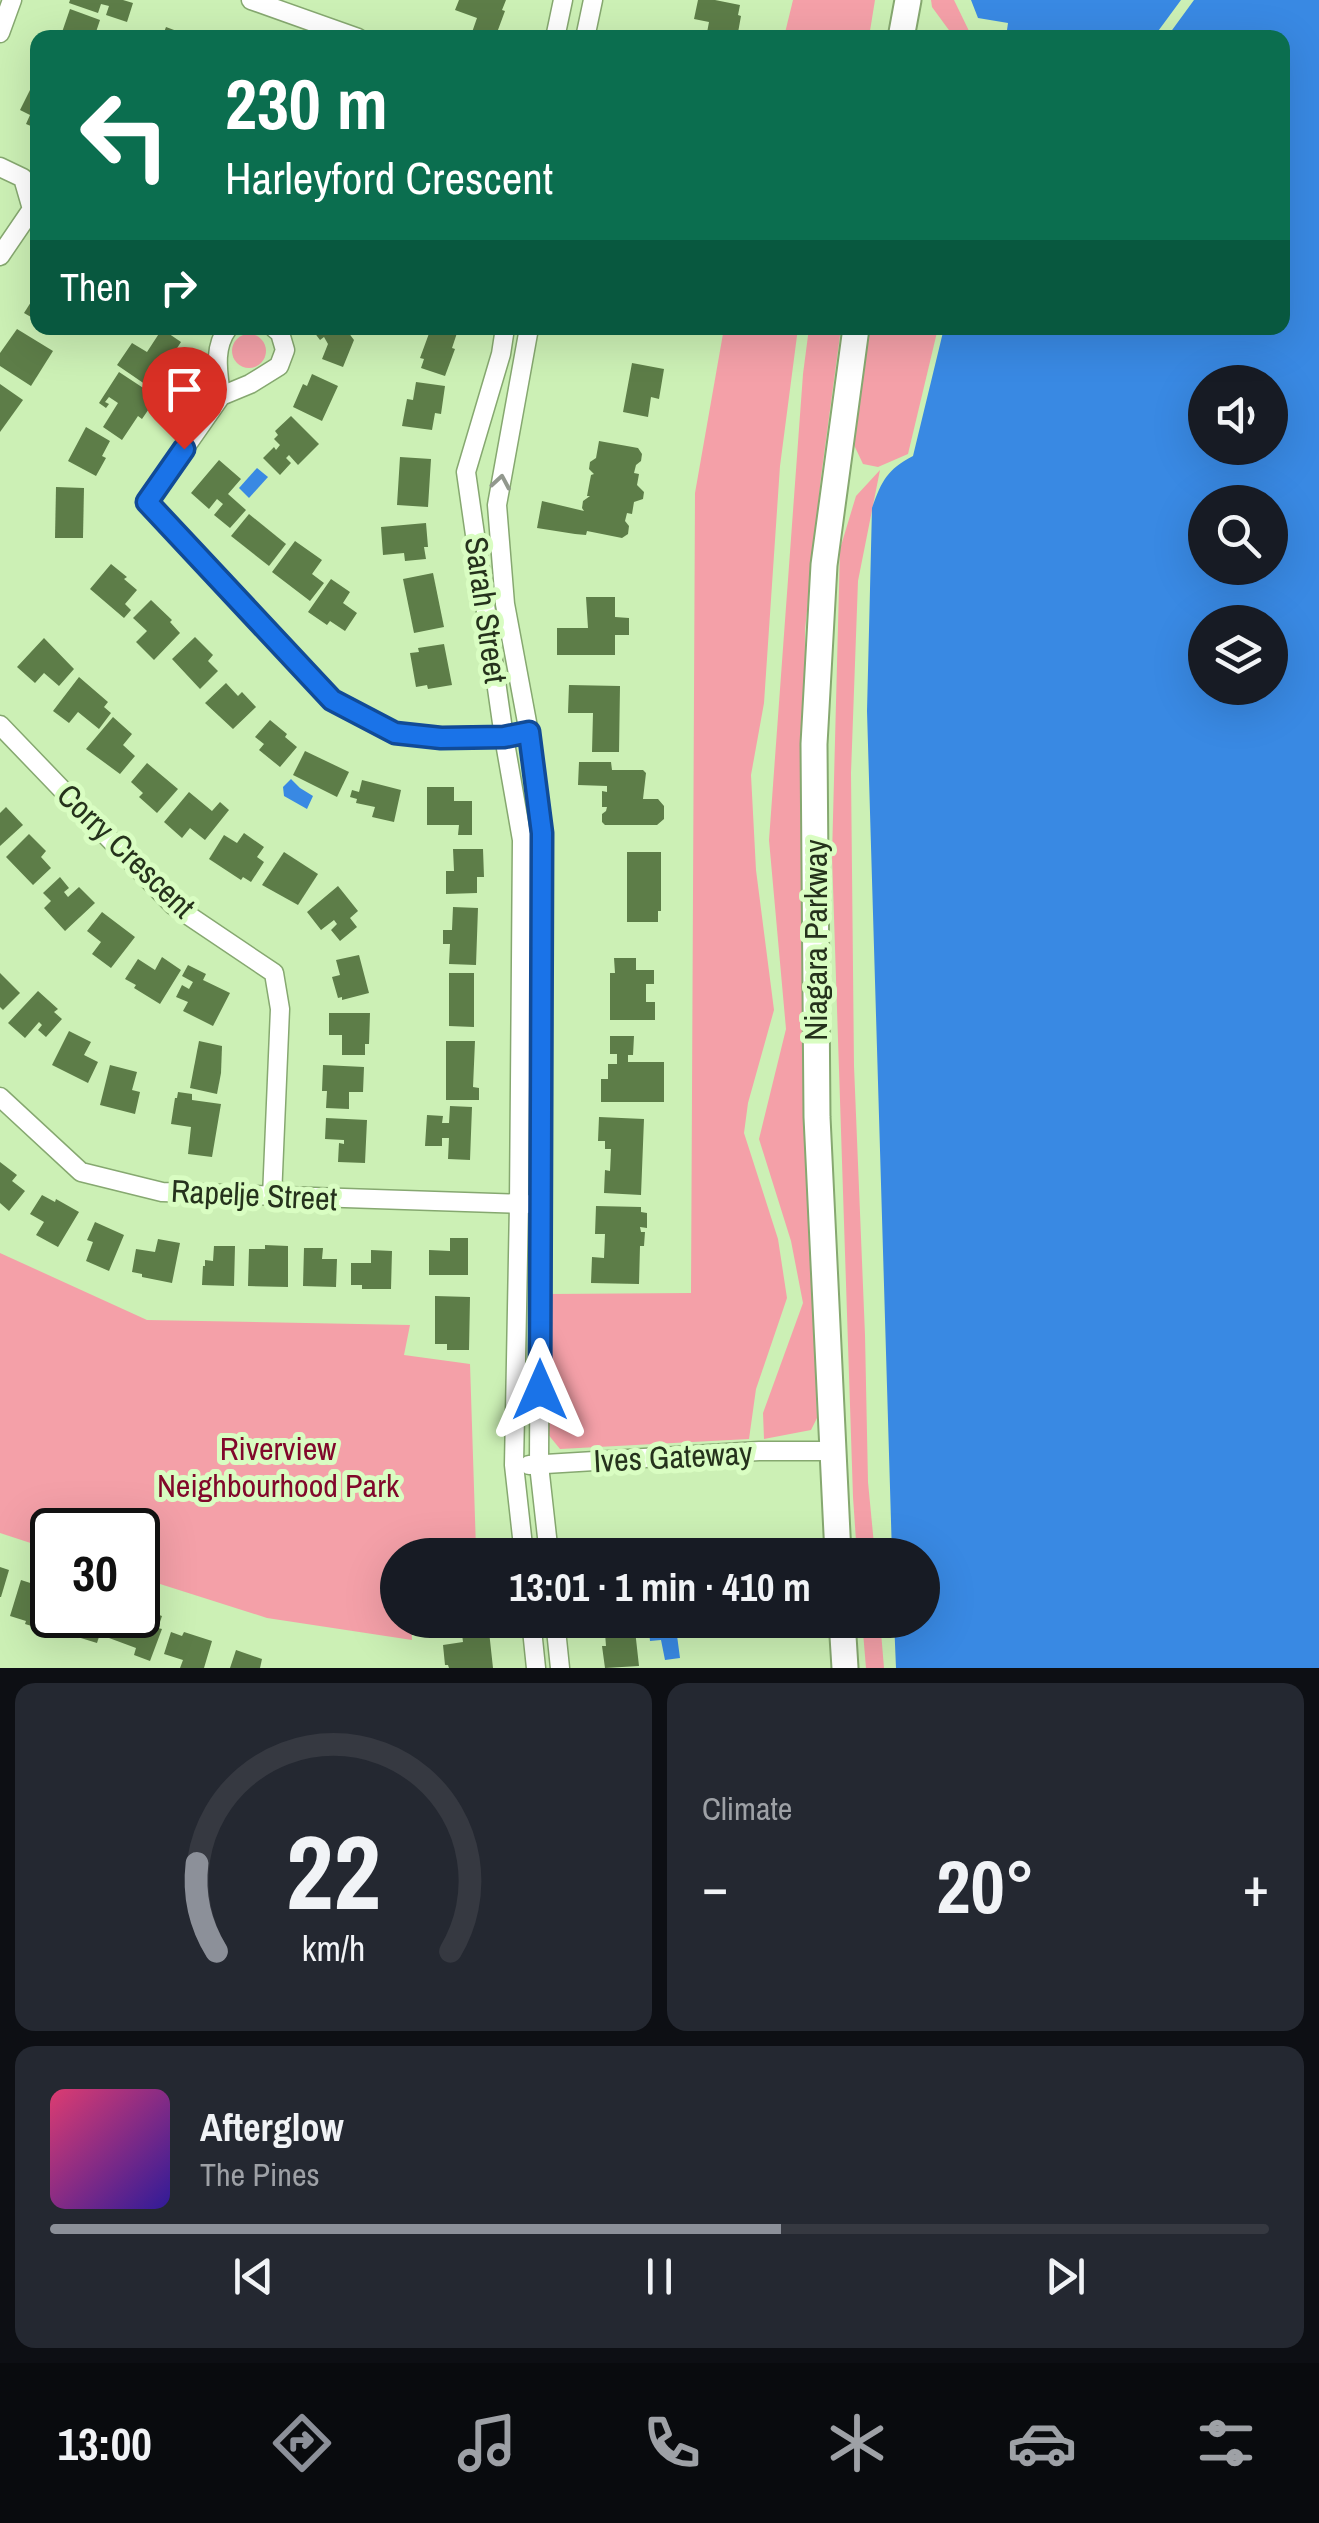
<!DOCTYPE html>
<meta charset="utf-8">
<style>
body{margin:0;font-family:"Archivo Narrow",sans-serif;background:#242831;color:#f1f3f6;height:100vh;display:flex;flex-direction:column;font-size:38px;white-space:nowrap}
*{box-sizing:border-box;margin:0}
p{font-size:32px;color:#9ea1a6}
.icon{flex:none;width:55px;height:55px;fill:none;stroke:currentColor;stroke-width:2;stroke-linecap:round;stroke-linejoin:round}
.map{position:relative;height:1668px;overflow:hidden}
.sheet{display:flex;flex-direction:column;gap:15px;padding:15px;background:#0d0f14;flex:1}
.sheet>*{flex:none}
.top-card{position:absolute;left:30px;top:30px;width:1260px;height:305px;border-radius:20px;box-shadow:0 10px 40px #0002;background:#0b6e4f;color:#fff;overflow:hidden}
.controls{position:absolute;left:1188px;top:365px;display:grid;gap:20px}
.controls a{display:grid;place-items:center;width:100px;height:100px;border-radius:50%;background:#171b24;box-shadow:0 10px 40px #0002;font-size:50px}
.speed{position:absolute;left:30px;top:1508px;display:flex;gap:20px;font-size:50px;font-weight:700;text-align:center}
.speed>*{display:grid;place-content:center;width:130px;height:130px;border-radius:50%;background:#171b24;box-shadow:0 10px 40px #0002;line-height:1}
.speed .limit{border:5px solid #111;border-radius:15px;background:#fff;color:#111}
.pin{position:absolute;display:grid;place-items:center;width:85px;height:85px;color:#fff;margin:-102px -42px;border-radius:50% 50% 50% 0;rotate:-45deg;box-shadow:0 0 10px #0007}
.pin .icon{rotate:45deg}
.me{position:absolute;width:110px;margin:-55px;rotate:0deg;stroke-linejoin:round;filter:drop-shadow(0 0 8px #0008)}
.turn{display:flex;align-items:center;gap:35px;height:210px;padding:0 30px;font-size:45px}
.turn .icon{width:130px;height:130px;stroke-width:2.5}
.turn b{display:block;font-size:70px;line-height:85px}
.then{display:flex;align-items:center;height:95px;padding:0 30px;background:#0003;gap:20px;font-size:38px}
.big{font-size:75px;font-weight:700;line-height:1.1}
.sheet .widget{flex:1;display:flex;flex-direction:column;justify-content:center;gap:15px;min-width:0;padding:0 35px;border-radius:20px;background:#242831}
.sheet .dial{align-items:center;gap:0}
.dial svg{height:260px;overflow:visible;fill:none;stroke:#363941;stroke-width:7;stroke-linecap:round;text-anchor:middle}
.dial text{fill:#f1f3f6;stroke:none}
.song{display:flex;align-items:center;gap:30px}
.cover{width:120px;height:120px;border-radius:15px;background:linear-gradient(135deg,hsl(340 70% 55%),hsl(250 70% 35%))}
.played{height:10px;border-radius:5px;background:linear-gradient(90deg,#8c9099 60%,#363941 60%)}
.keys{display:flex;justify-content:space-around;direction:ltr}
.heat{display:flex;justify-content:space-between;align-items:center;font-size:55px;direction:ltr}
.sheet .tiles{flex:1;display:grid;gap:15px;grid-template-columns:1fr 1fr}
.widget:last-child{grid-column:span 2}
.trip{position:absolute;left:380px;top:1538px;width:560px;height:100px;border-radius:50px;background:#171b24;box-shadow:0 10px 40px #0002;font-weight:700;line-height:100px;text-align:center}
.tabs{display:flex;height:160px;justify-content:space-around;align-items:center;background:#090b0e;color:#9ea1a6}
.tabs .icon{width:70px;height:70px}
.tabs .current{color:#8c9099}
.tabs b{font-size:45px;color:#f1f3f6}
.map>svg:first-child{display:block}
.green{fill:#f4a0a8}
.water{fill:#3989e3;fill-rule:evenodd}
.building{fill:#5d7d48}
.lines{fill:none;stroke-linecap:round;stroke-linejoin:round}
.minor-casing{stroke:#86a870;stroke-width:21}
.secondary-casing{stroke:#86a870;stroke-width:29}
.minor{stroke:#fff;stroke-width:18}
.secondary{stroke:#fff;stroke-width:25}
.oneway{stroke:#92988e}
.route-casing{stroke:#114b97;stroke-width:25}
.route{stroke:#1a73e8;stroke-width:18}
.labels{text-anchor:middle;stroke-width:10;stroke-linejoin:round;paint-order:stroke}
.street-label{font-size:32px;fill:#25321c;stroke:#d9fdc2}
.park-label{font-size:32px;fill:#81082b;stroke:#d9fdc2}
</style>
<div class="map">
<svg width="1319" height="1668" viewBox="0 0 1319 1668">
<rect width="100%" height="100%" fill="#ccf0b5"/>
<g class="green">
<path d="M793,0H875L869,37H784Z"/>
<path d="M931,0H954L969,31L981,37H954L932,7Z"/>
<path d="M724,328H798L780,466L764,703L751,775L756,870L774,1010L748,1103L744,1133L778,1239L787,1298L756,1389L749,1439L560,1449L547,1433L549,1294L691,1293L695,493Z"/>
<path d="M809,328H841L821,477L805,630L804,841L817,1418L811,1430L764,1439L763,1413L803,1303L791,1241L759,1139L786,1029L769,840L803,374Z"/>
<path d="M869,328H938L908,454L878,467L863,464L854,445L853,431Z"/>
<circle cx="249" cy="351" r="17"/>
<path d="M880,470L858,581L851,773L854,1066L865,1335L868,1482L875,1555H857L853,1497L832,856L840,549L856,496Z"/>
<path d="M0,1253L147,1320L410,1325L404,1355L470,1364L476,1549L398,1555V1620H411L412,1640L267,1618L138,1577V1530H52V1550L0,1533Z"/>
<path d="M862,1620H880L884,1668H866Z"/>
</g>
<g class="water">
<path d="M971,0H1181L1153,38L1096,37L1072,33L1070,37H1006L1008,23L978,18Z"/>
<path d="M1194,0H1319V1668H896L894,1620H922V1555H892L867,711L872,508C882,480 887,470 913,456L944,328H1282V38L1167,37ZM1270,382V448H1205V382ZM1270,502V568H1205V502ZM1270,622V688H1205V622Z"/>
<path d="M257,468L268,477L249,498L239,488Z"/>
<path d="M291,779L300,788L313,796L307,809L284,796L283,787Z"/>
<path d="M676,1628L680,1658L665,1660L661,1640L650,1641L649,1630Z"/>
</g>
<g class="building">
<path d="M70,0H123L133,3L127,22L106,15L109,6L101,4L98,13L69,3Z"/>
<path d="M459,0H506L502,10L505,11L495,38H470L477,18L455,10Z"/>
<path d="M698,0H715L740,5L738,15L741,16L737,38H706L709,22L694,19Z"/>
<path d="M70,9L100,20L94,38H60Z"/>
<path d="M166,27L193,37V38H162Z"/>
<path d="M31,88L38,92V129L26,124L30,115L20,110Z"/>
<path d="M38,291V321L24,313Z"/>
<path d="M311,328H345L354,340L343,367L322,359L328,344L324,337L320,340Z"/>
<path d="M431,328H441L457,333L452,348L455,349L445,376L421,368L424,359L420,358Z"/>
<path d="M17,329L53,351L31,386L0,366V353Z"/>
<path d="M162,329L181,342L166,365L170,368L155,391L117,365L132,343L147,352Z"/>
<path d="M632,363L664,369L659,399L651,397L648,417L623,412Z"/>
<path d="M119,372L157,397L142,419L138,416L122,440L103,427L118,403L109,397L105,402L109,404L106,408L99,403Z"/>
<path d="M312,374L338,386L322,421L293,407L303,384L307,386Z"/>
<path d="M416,382L445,386L441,414L435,413L432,430L402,426L407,399L413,400Z"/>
<path d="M0,384L23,400L0,432Z"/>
<path d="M291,416L319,444L298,465L289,455L286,458L291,463L280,475L263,458L274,447L276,450L280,445L274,439L278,435L275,431Z"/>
<path d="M86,427L110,441L102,456L106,458L96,476L68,461Z"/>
<path d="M599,441L638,448L642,454L641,461L636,465L634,473L639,474L637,485L644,492L643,499L634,502L632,514L627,513L625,521L629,526L628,534L622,538L587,531L586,535L575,534L537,528L542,501L584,511L582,508L583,501L590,496H587L591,475L594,474L589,469L590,462L596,458Z"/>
<path d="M400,457L431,459L428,507L397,505Z"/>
<path d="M219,460L241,479L228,494L246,510L230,528L214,515L223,504L217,499L209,509L191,493Z"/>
<path d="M56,487L84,488L83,538H55Z"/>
<path d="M249,514L286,544L269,566L231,536Z"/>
<path d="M426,523L428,547H424L426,559L405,561L404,553L383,555L381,527Z"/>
<path d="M295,541L322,560L312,574L324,583L310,601L272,572Z"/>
<path d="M111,564L127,577L124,579L137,590L125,604L131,610L124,618L90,589Z"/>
<path d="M433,573L444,627L414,633L403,579Z"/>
<path d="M331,579L350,592L343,603L357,613L345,631L330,621L327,625L308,612Z"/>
<path d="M586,597H615V617L629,618V635H615V655H557V628H588Z"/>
<path d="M151,600L172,620L170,622L180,633L154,660L136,642L147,631L133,618Z"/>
<path d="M195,637L213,655L208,661L218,671L200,689L172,659Z"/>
<path d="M44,638L74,669L59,686L44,673L35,683L17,667Z"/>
<path d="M444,644L452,685L428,689L427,685L416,687L410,653L419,652L418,648Z"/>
<path d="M79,677L108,702L104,707L111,713L99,729L78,712L69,723L53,711Z"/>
<path d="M226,683L238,696L242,692L256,707L233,729L205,703Z"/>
<path d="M569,685L620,686L619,752H592L593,713H568Z"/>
<path d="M113,717L132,734L123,745L135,756L120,774L86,749Z"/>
<path d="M270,720L287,734L285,737L297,747L280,767L259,750L264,744L255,737Z"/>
<path d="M305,751L349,772L337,797L293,775Z"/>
<path d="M579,762H611L612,770H643L646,773L643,799H658L664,806V819L657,825H605L602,822V814L606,811L607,807H602V791L607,792V786L578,785Z"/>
<path d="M147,763L178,789L157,813L139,797L143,793L131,782Z"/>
<path d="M362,780L401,790L394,822L372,817L375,807L356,803L357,799L350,797L352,790L359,792Z"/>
<path d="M427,787H454V801H472V835H458L459,825H427Z"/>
<path d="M189,792L212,811L220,802L229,810L205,840L190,828L182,838L164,822Z"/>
<path d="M6,807L23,825L0,846V813Z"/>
<path d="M244,833L264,847L257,857L264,862L251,882L243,877L241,880L209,859L224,835L237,843Z"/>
<path d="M29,834L46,851L41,857L51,868L33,885L6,857Z"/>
<path d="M453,849H483L484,877H477V893L446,894V871H454Z"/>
<path d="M284,852L318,874L298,905L262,885Z"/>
<path d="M627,852H661V911H658V922H627Z"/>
<path d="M60,877L69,888L64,892L68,897L79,887L95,903L65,931L44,908L51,901L43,893Z"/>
<path d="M338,886L358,911L350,918L357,927L340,941L331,930L337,924L334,920L321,930L307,912Z"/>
<path d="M453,907L478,908L476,965L449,964L450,944H443V930H452Z"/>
<path d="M102,912L135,937L111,968L92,954L101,942L87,931Z"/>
<path d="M359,955L369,993L342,1000V997L338,998L332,977L340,975L336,960Z"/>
<path d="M162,957L181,970L160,1004L134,988L136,985L125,979L138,959L155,970Z"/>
<path d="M614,958H636V970H654V984H646V1002H655V1020H610V973H615Z"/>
<path d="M188,965L206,974L203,980L230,993L213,1026L183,1011L188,1002L176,997L182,985L189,989L193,982L182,976Z"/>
<path d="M0,973L20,993L3,1010L0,1007Z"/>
<path d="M449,973H474V1027L449,1026Z"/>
<path d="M38,991L58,1009L54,1012L62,1019L46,1037L38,1030L42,1025L39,1022L25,1038L8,1023Z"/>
<path d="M329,1013H370L369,1044H365V1055H342V1035H329Z"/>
<path d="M69,1031L91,1042L84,1055L98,1062L88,1083L52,1065Z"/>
<path d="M610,1036H634L633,1055H628V1062H664V1102H601V1079H608V1064H617V1054H610Z"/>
<path d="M199,1041L222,1046L221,1073L217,1094L190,1088Z"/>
<path d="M446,1041H475L473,1087L479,1088V1100H446Z"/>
<path d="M110,1065L137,1072L132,1090L140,1092L135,1114L100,1105Z"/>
<path d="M323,1065L364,1067L363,1092H349V1109L326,1108L327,1091H322Z"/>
<path d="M178,1092L192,1094V1100L221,1104L212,1157L188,1154L191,1127L171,1124L175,1098H177Z"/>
<path d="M450,1106L472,1107L470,1160L448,1159L449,1138H442V1146H425L427,1115L443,1116L442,1123H449Z"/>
<path d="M599,1117L644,1119L641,1195L604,1193L605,1170L610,1171L611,1149H605V1141H598Z"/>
<path d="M326,1118L367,1120L365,1163L338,1162L339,1143L344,1144V1140L325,1139Z"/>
<path d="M0,1162L17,1175L12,1181L25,1191L9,1211L0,1203Z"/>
<path d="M42,1195L55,1202L56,1199L79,1212L58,1247L36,1235L44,1222L30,1214Z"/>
<path d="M596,1206L641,1207V1212L647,1213V1228L640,1227L641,1232H645L644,1246H640L639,1284L591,1283L592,1257L604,1258L605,1234H595Z"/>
<path d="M95,1222L124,1235L109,1271L86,1261L93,1242L87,1240Z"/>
<path d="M450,1238H468V1275H429V1250L450,1251Z"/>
<path d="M158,1239L180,1243L172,1283L142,1277V1274L132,1272L136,1249L155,1252Z"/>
<path d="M265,1245L288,1246V1287L248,1286L249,1249H265Z"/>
<path d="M214,1246H235L234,1286L202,1285L203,1266H205V1260L213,1261Z"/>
<path d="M304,1248H323L322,1259H337L336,1287L303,1286Z"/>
<path d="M371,1250L392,1251L391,1289H362V1285H351V1263H371Z"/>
<path d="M435,1296L470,1297L469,1350H447V1344H435Z"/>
<path d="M0,1567L9,1570L1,1597H0Z"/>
<path d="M21,1580L52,1590L53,1615L48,1631L25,1624L26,1621L10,1616Z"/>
<path d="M148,1611L162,1616L158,1628L162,1629L150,1661L134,1655L136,1648L109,1638L117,1615L144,1623Z"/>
<path d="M63,1615H106L97,1643L58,1631Z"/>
<path d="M604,1620H646L647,1628L635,1630L639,1666L605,1668L602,1646H606Z"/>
<path d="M488,1622L493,1668H449L448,1665H445L443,1645L463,1642L461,1626Z"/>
<path d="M171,1632L182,1636L184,1632L212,1641L204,1668H180L183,1660L164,1654Z"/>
<path d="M236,1650L262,1659L260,1668H230Z"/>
</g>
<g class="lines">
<defs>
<g id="minor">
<path d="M251,0L358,38"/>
<path d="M0,33L12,0"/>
<path d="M555,38L563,0"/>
<path d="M585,38L593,0"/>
<path d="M0,167L23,178L32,209L0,256"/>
<path d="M274,328L280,333L285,350L279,366L250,384L221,396L147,502L332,700L395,733L441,737L514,735"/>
<path d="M505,328L501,354L466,472L504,737L522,840L519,1204L514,1465L524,1555"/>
<path d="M529,328L497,505L505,604L529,733L542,833L539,1465L549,1555"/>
<path d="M221,396C218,372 213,348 228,328"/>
<path d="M0,725L173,905L274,973L280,1009L272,1197"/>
<path d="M0,1097L81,1172L162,1192L527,1204"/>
<path d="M529,1465L759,1451H831"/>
<path d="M531,1620L536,1668"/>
<path d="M555,1620L560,1668"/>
</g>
<g id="secondary">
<path d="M901,38L908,0"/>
<path d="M838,1555L817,1117L814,744L824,565L856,328"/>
<path d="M842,1620L845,1668"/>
</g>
</defs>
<use href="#minor" class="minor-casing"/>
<use href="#secondary" class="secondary-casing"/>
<use href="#minor" class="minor"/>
<use href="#secondary" class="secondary"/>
</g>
<defs><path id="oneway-chevron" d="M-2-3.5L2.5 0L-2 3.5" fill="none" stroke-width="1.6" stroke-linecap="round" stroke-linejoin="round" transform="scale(2.5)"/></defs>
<use class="oneway" href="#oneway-chevron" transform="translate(501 482) rotate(-80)"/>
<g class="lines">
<defs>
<path id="route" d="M184,449L147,502L332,700L395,733L441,738L504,737L529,732L542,833L540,1390"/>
</defs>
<use href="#route" class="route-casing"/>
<use href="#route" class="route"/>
</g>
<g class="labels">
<g class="street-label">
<text transform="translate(486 610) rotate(82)" y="11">Sarah Street</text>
<text transform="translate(126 851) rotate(44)" y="11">Corry Crescent</text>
<text transform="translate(816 940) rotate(-90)" y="11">Niagara Parkway</text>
<text transform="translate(254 1195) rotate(3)" y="11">Rapelje Street</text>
<text transform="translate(673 1457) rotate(-3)" y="11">Ives Gateway</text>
</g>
<g class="park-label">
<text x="278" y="1460">Riverview<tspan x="278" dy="37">Neighbourhood Park</tspan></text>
</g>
</g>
</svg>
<div class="controls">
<a><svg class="icon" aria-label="sound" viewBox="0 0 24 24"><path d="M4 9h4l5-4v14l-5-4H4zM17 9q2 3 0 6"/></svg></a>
<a><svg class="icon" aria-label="search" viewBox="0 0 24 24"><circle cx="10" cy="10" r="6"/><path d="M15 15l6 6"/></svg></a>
<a><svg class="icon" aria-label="layers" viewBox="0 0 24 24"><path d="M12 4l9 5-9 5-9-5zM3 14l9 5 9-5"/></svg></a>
</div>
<div class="speed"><div class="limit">30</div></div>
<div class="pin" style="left:184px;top:449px;background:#d93025"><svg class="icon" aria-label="arrive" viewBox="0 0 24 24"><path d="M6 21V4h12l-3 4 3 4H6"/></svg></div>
<svg class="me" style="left:540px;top:1390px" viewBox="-20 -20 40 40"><path d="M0-17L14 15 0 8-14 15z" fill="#1a73e8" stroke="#fff" stroke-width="4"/></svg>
<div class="trip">13:01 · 1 min · 410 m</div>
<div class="top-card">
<div class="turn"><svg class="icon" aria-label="left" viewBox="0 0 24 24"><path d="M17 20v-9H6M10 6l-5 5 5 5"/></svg><div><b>230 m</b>Harleyford Crescent</div></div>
<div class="then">Then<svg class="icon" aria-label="right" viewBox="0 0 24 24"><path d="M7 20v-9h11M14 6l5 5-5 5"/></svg></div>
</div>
</div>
<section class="sheet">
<div class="tiles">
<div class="widget dial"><svg viewBox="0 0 100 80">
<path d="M14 69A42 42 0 1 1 86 69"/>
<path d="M14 69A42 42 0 0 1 8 42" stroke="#8c9099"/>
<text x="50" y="56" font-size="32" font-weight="700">22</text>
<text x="50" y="72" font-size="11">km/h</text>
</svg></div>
<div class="widget"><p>Climate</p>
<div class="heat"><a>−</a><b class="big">20°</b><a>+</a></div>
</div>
<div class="widget">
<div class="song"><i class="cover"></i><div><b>Afterglow</b><p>The Pines</p></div></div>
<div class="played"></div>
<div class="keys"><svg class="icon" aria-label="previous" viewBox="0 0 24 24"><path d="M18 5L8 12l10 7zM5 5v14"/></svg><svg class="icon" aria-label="pause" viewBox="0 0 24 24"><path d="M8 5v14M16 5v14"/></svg><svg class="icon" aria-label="next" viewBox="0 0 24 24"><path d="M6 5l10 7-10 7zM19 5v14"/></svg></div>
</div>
</div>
</section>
<nav class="tabs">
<b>13:00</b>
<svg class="icon current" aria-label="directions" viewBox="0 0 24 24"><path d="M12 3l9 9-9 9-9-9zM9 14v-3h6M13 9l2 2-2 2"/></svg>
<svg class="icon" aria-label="music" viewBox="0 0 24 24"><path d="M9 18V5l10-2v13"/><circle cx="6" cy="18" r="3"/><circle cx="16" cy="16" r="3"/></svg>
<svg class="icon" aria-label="phone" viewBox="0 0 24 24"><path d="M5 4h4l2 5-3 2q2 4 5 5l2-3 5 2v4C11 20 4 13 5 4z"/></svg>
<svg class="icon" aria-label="climate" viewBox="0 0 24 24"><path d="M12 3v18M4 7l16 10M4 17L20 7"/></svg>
<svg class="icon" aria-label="car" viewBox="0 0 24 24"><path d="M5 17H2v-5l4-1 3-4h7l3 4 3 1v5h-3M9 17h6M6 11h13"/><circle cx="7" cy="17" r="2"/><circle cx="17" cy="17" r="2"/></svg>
<svg class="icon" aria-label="filters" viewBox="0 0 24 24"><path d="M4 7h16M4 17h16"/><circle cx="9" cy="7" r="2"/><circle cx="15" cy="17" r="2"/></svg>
</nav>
